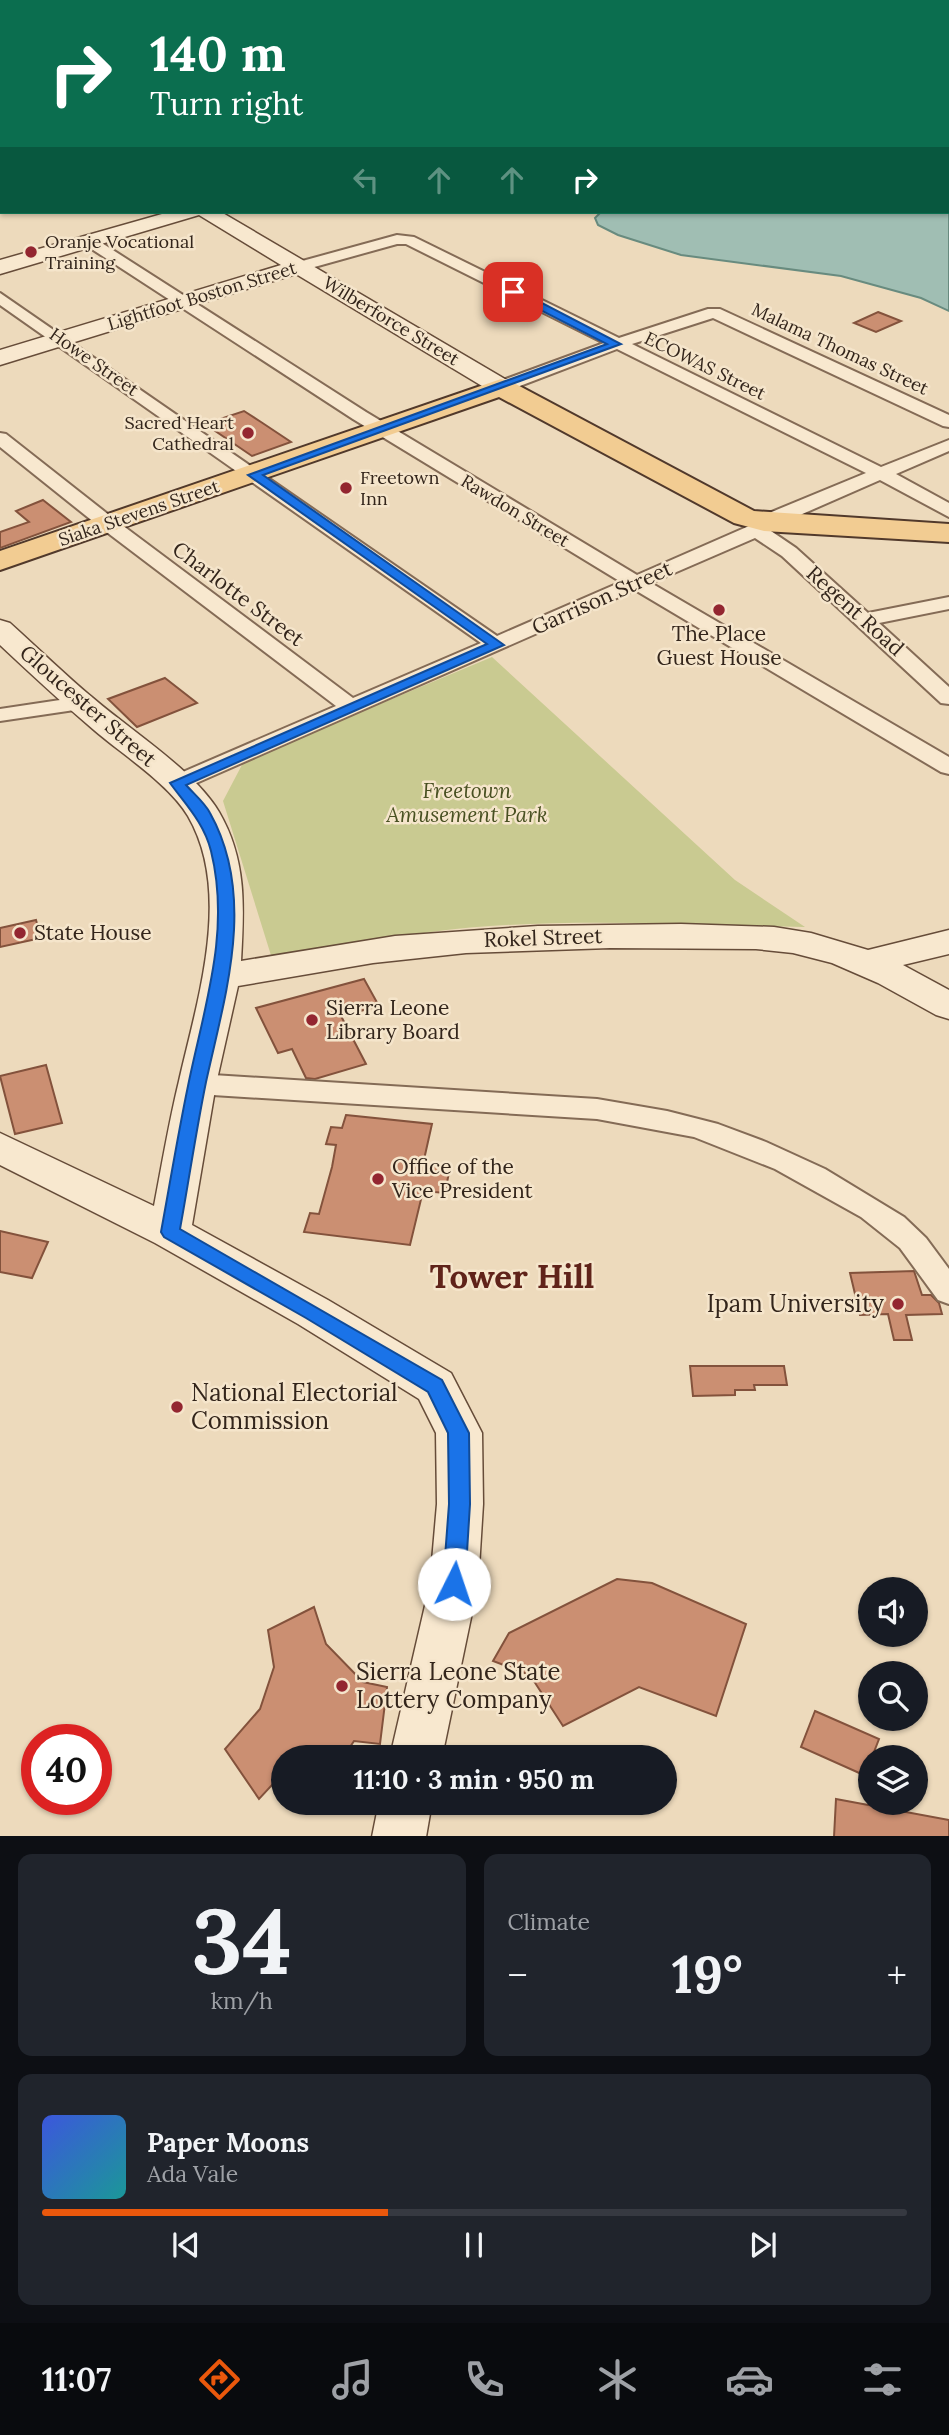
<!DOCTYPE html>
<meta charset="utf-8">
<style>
body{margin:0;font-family:Lora,serif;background:#20242c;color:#f1f3f6;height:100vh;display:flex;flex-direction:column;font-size:26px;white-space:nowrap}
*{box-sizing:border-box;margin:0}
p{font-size:23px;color:#9ea1a6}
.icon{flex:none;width:38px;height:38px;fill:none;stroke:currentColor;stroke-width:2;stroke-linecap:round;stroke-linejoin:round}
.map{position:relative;height:1836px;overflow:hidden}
.drawer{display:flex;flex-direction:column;gap:18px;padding:18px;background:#0d0f14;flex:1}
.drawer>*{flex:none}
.hud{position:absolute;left:0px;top:0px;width:950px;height:214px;box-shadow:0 2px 5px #0004;background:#0b6e4f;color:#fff;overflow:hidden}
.controls{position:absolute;left:858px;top:1577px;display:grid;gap:14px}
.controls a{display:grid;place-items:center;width:70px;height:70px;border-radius:50%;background:#171b24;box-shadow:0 2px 5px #0004;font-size:35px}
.speed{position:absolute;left:21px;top:1724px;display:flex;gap:14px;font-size:35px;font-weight:700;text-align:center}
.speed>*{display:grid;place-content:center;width:91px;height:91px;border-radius:50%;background:#171b24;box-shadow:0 2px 5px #0004;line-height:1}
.speed .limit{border:10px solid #d22;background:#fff;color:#111}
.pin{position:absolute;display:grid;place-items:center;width:60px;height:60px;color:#fff;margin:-30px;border-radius:14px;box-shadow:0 4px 10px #0006}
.me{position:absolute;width:77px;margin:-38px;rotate:4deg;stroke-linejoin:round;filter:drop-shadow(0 0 5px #0008)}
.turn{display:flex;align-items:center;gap:24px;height:147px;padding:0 35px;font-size:32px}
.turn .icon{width:91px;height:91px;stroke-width:2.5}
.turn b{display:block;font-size:49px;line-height:60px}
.lanes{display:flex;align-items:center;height:66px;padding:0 35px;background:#0003;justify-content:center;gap:35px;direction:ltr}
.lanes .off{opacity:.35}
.big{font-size:52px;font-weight:800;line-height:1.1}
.drawer .card{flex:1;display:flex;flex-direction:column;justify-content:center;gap:10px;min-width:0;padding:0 24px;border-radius:14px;background:#20242c}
.drawer .dial{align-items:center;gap:0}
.dial b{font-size:91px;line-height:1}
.song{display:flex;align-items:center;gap:21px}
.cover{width:84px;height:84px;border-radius:10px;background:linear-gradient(135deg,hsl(230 70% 55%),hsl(180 70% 35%))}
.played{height:7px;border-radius:4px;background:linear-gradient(90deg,#ea580c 40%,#363941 40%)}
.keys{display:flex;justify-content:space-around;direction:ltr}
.heat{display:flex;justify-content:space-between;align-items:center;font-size:38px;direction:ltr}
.drawer .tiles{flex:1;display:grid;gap:18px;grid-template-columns:1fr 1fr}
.card:last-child{grid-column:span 2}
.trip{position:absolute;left:271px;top:1745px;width:406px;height:70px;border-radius:35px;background:#171b24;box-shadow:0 2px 5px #0004;font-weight:800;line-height:70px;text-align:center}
.dock{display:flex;height:112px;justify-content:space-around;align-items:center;background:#090b0e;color:#9ea1a6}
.dock .icon{width:49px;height:49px}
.dock .active{color:#ea580c}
.dock b{font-size:32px;color:#f1f3f6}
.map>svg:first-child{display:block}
.green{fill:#c9ca91}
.water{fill:#a0beb3;stroke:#688b7f;stroke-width:2}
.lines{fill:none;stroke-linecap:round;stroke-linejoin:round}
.ferry{stroke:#2a534d;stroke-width:2;stroke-dasharray:4.5 3.5;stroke-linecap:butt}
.building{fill:#cb8f72;stroke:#83523c;stroke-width:2}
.street-casing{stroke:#846b56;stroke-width:4}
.secondary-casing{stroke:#664c39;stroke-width:3}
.primary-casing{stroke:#51392b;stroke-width:4}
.street{fill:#f8e8cf;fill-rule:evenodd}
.secondary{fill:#f8e8cf;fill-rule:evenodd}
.primary{fill:#f2cc92;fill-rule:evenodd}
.route{fill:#1a73e8;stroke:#114b97;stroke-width:2}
.poi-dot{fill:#932630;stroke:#f5e5cb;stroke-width:2.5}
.labels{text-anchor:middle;stroke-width:5;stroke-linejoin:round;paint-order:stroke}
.far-poi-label{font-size:18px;fill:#33251b;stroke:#f5e5cb;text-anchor:start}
.far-street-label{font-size:18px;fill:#33251b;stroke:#f5e5cb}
.street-label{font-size:21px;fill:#33251b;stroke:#f5e5cb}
.poi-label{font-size:21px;fill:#33251b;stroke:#f5e5cb;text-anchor:start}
.park-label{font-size:21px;font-style:italic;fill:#485021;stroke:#f5e5cb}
.near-poi-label{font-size:24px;fill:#33251b;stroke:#f5e5cb;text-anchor:start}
.near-district-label{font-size:33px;font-weight:bold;fill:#60231a;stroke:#f5e5cb}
</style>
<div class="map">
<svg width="949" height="1837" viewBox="0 0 949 1837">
<rect width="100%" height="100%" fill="#eddabc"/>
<path class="green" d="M492,657L735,880L805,927C681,925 554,916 431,932C378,939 326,952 274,965L223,801L244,761Z"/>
<path class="water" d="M0,0H949V311L921,298L841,276L681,255L618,235L598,225L595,218L599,214L597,212H948V2H2L0,199Z"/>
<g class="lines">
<path class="ferry" d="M872,2L890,0"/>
</g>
<g class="building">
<path d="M878,312L901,321L876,332L854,323Z"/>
<path d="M244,411L261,422L291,442L252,456L205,424Z"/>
<path d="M43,500L71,522L0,548V532L29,522L16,511Z"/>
<path d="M165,678L197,703L137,727L108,699Z"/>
<path d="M36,920L41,938L0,947V928Z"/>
<path d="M364,979L379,1006L341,1016L366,1064L315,1079L306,1078L292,1049L278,1053L256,1008Z"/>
<path d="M46,1065L62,1123L15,1134L0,1076Z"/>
<path d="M346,1115L432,1124L423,1164L450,1167L445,1193L423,1191L410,1245L304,1232L310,1213L319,1214L332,1167L336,1145L326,1144L331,1127L342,1128Z"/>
<path d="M0,1231L48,1242L32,1278L0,1272Z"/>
<path d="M914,1271L922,1295H931L939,1303L942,1314L906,1315L912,1340H894L888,1314L860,1315L850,1273Z"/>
<path d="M690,1366H784L787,1385H754L755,1390H735V1395L693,1396Z"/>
<path d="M617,1579L652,1583L746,1624L716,1716L639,1687L563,1726L530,1675L493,1661L509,1633Z"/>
<path d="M314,1607L326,1644L363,1682L387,1687L380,1744L354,1741L346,1753L320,1757H284V1772L259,1799L225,1749L260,1709L274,1667L268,1630Z"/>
<path d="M815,1711L879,1739L872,1757H870L866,1776L801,1747Z"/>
<path d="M836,1799L949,1820V1837H834Z"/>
</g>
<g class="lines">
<defs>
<g id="street">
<path d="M397,235L414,237L619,338L708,309H720L949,415V427L943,426L713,318L632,344L881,467L949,440V451L896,474L949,503V517L880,480L768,529L796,548L868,613L949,597V609L879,623L949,687V704L941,703L782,556L755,538L651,583L949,757V774L941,772L635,590L185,788H169L166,783L169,778L336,706L100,527L0,447V433L6,434L114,519L353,698L481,643L0,305V293L497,636L621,582L353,419L84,244L82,241L84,238H94L366,412L637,575L749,526L757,518L866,473L617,349L507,391H495L493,387L495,383L604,343L406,244H397L300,271L292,266L295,263Z"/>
<path d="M80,697L88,698L91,703L88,708L0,721V709Z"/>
<path d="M197,1074L597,1099L667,1111L718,1124L766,1142L825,1169L904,1217L926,1238L949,1269V1304L938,1300L900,1248L861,1217L775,1169L694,1137L597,1119L197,1094L188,1091L184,1084L188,1077Z"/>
</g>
<g id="secondary">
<path d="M169,212H221L510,382L513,387L510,392L501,394L492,392L296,274L0,365V350L281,265L199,215L0,274V260Z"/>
<path d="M0,620L10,623C38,648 64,674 93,698C130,730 194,770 219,812C247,860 244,908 241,961L395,936L538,926L681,924L774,927L811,933L868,950L949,930V954L903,965L949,990V1019L936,1015L878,983L832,963L793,953L756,949L610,948L466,953L373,963L238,986L216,1084L192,1225L328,1300L451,1373L482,1433L483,1504L478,1584L442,1757H390L430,1584L437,1504L436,1433L419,1399L298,1324L155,1243L0,1165V1133L154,1206C162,1164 169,1122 179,1081C197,1001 233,893 188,816C169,784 123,755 94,730C62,703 31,674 0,645Z"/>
<path d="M379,1802H432L426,1837H372Z"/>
</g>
<path id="primary" d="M501,379L510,381L754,511L949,524V542L764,531L734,523L499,397L0,570V551Z"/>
</defs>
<use href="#street" class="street-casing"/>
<use href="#secondary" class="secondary-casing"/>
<use href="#primary" class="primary-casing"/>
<use href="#street" class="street"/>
<use href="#secondary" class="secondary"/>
<use href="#primary" class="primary"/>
</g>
<path class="route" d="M509,290H517L621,344L263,475L504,645L186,785C194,794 205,803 210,813C257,897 225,995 206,1082C196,1131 189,1180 180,1229L442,1380L469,1433L470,1504L465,1584L462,1591L454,1594L447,1591L443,1584L449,1504L448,1433L428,1392L306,1318L164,1237L161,1232C170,1183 178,1134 188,1086C204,1007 231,932 211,851C204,823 186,805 170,783L487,644L248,475L607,344L509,294Z"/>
<g class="poi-dot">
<circle cx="31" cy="252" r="7"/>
<circle cx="248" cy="433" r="7"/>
<circle cx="346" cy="488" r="7"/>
<circle cx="719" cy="610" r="7"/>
<circle cx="20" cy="933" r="7"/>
<circle cx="312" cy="1020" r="7"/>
<circle cx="378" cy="1179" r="7"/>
<circle cx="898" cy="1304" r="7"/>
<circle cx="177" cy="1407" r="7"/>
<circle cx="342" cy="1686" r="7"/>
</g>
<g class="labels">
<g class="far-poi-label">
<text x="45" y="248">Oranje Vocational<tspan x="45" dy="21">Training</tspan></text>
<text x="234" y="429" text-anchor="end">Sacred Heart<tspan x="234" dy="21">Cathedral</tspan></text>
<text x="360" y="484">Freetown<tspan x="360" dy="21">Inn</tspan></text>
</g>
<g class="far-street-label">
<text transform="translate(202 296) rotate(-17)" y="6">Lightfoot Boston Street</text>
<text transform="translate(391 321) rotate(31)" y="6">Wilberforce Street</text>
<text transform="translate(840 349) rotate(25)" y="6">Malama Thomas Street</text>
<text transform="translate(94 362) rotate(35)" y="6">Howe Street</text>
<text transform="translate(705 366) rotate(26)" y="6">ECOWAS Street</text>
<text transform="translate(515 511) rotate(31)" y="6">Rawdon Street</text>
<text transform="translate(139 513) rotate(-19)" y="6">Siaka Stevens Street</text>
</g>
<g class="street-label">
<text transform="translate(238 594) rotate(37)" y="7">Charlotte Street</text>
<text transform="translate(602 598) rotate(-24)" y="7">Garrison Street</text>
<text transform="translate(855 611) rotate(42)" y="7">Regent Road</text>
<text transform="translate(88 706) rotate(41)" y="7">Gloucester Street</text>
<text transform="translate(543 938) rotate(-2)" y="7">Rokel Street</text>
</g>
<g class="poi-label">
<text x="719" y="641" text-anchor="middle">The Place<tspan x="719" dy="24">Guest House</tspan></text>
<text x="34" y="940">State House</text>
<text x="326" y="1015">Sierra Leone<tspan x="326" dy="24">Library Board</tspan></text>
<text x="392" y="1174">Office of the<tspan x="392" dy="24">Vice President</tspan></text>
</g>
<g class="park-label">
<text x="467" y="798">Freetown<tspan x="467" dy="24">Amusement Park</tspan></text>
</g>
<g class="near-poi-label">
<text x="884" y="1312" text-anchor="end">Ipam University</text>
<text x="191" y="1401">National Electorial<tspan x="191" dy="28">Commission</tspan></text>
<text x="356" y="1680">Sierra Leone State<tspan x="356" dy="28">Lottery Company</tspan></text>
</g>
<g class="near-district-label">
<text x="512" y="1288">Tower Hill</text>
</g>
</g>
</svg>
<div class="controls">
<a><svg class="icon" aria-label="sound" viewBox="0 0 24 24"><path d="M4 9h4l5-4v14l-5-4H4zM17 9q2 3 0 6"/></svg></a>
<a><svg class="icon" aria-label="search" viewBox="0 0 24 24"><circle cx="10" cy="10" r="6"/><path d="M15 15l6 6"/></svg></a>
<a><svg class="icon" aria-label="layers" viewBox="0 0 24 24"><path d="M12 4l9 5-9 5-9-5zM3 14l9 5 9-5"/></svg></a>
</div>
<div class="speed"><div class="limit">40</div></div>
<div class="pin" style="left:513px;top:292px;background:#d93025"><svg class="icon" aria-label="arrive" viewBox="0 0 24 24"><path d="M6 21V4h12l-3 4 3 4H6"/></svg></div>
<svg class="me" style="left:454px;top:1584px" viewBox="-20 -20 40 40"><circle r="19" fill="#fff"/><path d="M0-13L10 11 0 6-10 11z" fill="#1a73e8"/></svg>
<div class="trip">11:10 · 3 min · 950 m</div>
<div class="hud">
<div class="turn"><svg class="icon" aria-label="right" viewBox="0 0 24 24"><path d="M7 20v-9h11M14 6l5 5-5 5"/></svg><div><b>140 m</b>Turn right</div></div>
<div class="lanes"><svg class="icon off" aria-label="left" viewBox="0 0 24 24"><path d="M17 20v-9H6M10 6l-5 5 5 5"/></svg><svg class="icon off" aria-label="ahead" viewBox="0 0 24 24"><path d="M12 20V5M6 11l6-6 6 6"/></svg><svg class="icon off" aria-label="ahead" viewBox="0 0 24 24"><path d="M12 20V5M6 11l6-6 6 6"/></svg><svg class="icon" aria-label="right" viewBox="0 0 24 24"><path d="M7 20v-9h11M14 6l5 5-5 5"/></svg></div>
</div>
</div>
<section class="drawer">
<div class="tiles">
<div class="card dial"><b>34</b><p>km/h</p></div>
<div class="card"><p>Climate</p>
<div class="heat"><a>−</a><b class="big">19°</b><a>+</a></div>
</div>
<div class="card">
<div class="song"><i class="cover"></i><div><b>Paper Moons</b><p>Ada Vale</p></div></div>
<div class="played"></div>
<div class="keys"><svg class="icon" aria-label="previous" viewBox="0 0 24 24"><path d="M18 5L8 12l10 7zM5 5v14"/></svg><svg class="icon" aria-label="pause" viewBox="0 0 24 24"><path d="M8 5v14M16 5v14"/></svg><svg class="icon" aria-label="next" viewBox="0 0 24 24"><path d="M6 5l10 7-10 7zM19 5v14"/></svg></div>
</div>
</div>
</section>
<nav class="dock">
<b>11:07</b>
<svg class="icon active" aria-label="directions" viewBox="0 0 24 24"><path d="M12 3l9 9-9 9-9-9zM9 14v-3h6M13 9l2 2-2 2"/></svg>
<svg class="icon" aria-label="music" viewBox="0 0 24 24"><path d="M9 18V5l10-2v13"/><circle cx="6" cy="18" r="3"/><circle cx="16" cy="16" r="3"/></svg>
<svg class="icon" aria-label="phone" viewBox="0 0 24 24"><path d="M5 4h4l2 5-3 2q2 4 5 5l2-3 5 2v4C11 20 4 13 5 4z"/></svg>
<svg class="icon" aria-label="climate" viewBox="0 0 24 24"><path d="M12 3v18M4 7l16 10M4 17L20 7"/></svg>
<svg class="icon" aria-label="car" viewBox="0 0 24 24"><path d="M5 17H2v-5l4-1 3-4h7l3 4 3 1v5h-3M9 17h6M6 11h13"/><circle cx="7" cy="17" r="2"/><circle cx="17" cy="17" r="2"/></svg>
<svg class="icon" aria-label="filters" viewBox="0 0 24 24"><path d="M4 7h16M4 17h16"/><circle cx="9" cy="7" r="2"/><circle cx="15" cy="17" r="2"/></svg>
</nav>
